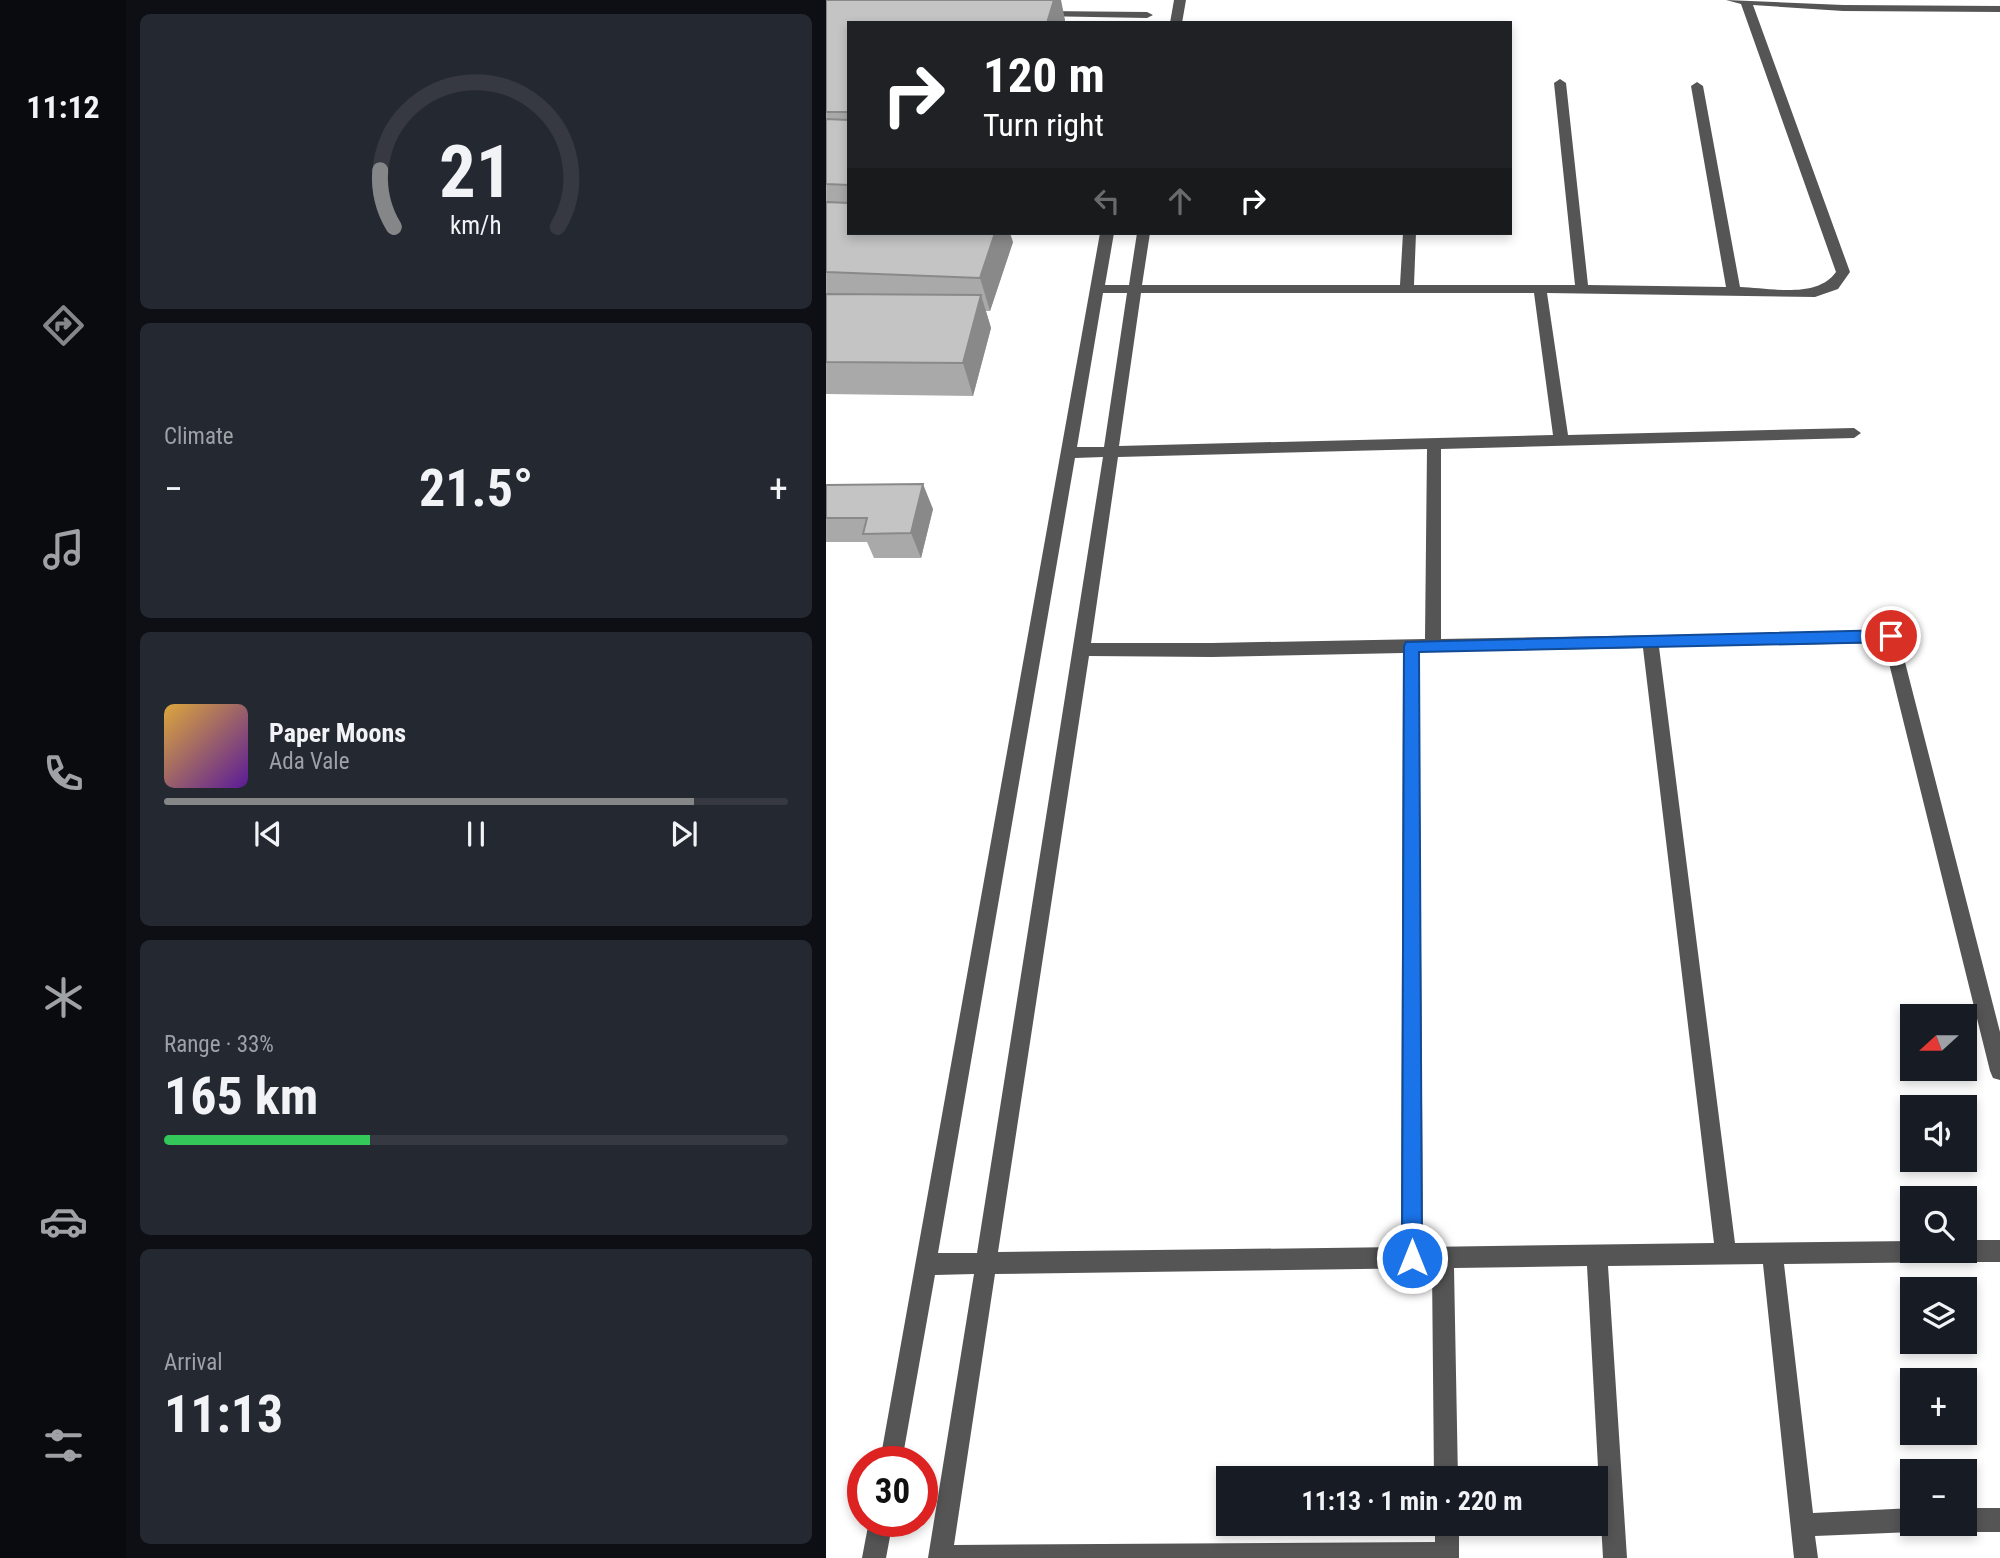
<!DOCTYPE html>
<meta charset="utf-8">
<style>
body{margin:0;font-family:"Roboto Condensed",sans-serif;background:#242831;color:#f1f3f6;height:100vh;display:flex;flex-direction:column;font-size:26px;white-space:nowrap}
*{box-sizing:border-box;margin:0}
p{font-size:23px;color:#9ea1a6}
.icon{flex:none;width:38px;height:38px;fill:none;stroke:currentColor;stroke-width:2;stroke-linecap:round;stroke-linejoin:round}
.map{position:relative;flex:1;overflow:hidden}
.sheet{display:flex;flex-direction:column;gap:14px;padding:14px;background:#0d0f14;width:700px}
.sheet>*{flex:none}
.guide{position:absolute;left:21px;top:21px;width:665px;height:214px;border-radius:0px;box-shadow:0 4px 10px #0003;background:#202124;color:#fff;overflow:hidden}
.needle{width:46px;rotate:249deg}
.fabs{position:absolute;left:1074px;top:1004px;display:grid;gap:14px}
.fabs a{display:grid;place-items:center;width:77px;height:77px;border-radius:0px;background:#171b24;box-shadow:0 4px 10px #0003;font-size:35px}
.speed{position:absolute;left:21px;top:1446px;display:flex;gap:14px;font-size:35px;font-weight:700;text-align:center}
.speed>*{display:grid;place-content:center;width:91px;height:91px;border-radius:50%;background:#171b24;box-shadow:0 4px 10px #0003;line-height:1}
.speed .limit{border:10px solid #d22;background:#fff;color:#111}
.pin{position:absolute;display:grid;place-items:center;width:60px;height:60px;color:#fff;margin:-30px;border:4px solid #fff;border-radius:50%;box-shadow:0 2px 7px #0007}
.me{position:absolute;width:77px;margin:-38px;rotate:0deg;stroke-linejoin:round;filter:drop-shadow(0 0 5px #0008)}
.turn{display:flex;align-items:center;gap:24px;height:147px;padding:0 21px;font-size:32px}
.turn .icon{width:91px;height:91px;stroke-width:2.5}
.turn b{display:block;font-size:49px;line-height:60px}
.lanes{display:flex;align-items:center;height:66px;padding:0 21px;background:#0003;justify-content:center;gap:35px;direction:ltr}
.lanes .off{opacity:.35}
.big{font-size:52px;font-weight:700;line-height:1.1}
.sheet .tile{flex:1;display:flex;flex-direction:column;justify-content:center;gap:10px;min-width:0;padding:0 24px;border-radius:10px;background:#242831}
.sheet .dial{align-items:center;gap:0}
.dial svg{height:182px;overflow:visible;fill:none;stroke:#363941;stroke-width:7;stroke-linecap:round;text-anchor:middle}
.dial text{fill:#f1f3f6;stroke:none}
.song{display:flex;align-items:center;gap:21px}
.cover{width:84px;height:84px;border-radius:10px;background:linear-gradient(135deg,hsl(40 70% 55%),hsl(270 70% 35%))}
.played{height:7px;border-radius:4px;background:linear-gradient(90deg,#858687 85%,#363941 85%)}
.keys{display:flex;justify-content:space-around;direction:ltr}
.heat{display:flex;justify-content:space-between;align-items:center;font-size:38px;direction:ltr}
.charge{height:10px;border-radius:5px;background:linear-gradient(90deg,#34c759 33%,#363941 0)}
.trip{position:absolute;left:390px;top:1466px;width:392px;height:70px;border-radius:0px;background:#171b24;box-shadow:0 4px 10px #0003;font-weight:700;line-height:70px;text-align:center}
main{display:flex;flex:1;min-height:0}
.dock{display:flex;flex-direction:column;width:126px;justify-content:space-around;align-items:center;background:#090b0e;color:#9ea1a6}
.dock .icon{width:49px;height:49px}
.dock .selected{color:#858687}
.dock b{font-size:32px;color:#f1f3f6}
.map>svg:first-child{display:block}
.lines{fill:none;stroke-linecap:round;stroke-linejoin:round}
.minor{fill:#555;fill-rule:evenodd}
.wall{fill:#a9a9a9}
.shaded-wall{fill:#898989}
.building{fill:#c4c4c4;stroke:#898989;stroke-width:2}
.route{fill:#1a73e8;stroke:#114b97;stroke-width:2}
</style>
<main>
<nav class="dock">
<b>11:12</b>
<svg class="icon selected" aria-label="directions" viewBox="0 0 24 24"><path d="M12 3l9 9-9 9-9-9zM9 14v-3h6M13 9l2 2-2 2"/></svg>
<svg class="icon" aria-label="music" viewBox="0 0 24 24"><path d="M9 18V5l10-2v13"/><circle cx="6" cy="18" r="3"/><circle cx="16" cy="16" r="3"/></svg>
<svg class="icon" aria-label="phone" viewBox="0 0 24 24"><path d="M5 4h4l2 5-3 2q2 4 5 5l2-3 5 2v4C11 20 4 13 5 4z"/></svg>
<svg class="icon" aria-label="climate" viewBox="0 0 24 24"><path d="M12 3v18M4 7l16 10M4 17L20 7"/></svg>
<svg class="icon" aria-label="car" viewBox="0 0 24 24"><path d="M5 17H2v-5l4-1 3-4h7l3 4 3 1v5h-3M9 17h6M6 11h13"/><circle cx="7" cy="17" r="2"/><circle cx="17" cy="17" r="2"/></svg>
<svg class="icon" aria-label="filters" viewBox="0 0 24 24"><path d="M4 7h16M4 17h16"/><circle cx="9" cy="7" r="2"/><circle cx="15" cy="17" r="2"/></svg>
</nav>
<section class="sheet">
<div class="tile dial"><svg viewBox="0 0 100 80">
<path d="M14 69A42 42 0 1 1 86 69"/>
<path d="M14 69A42 42 0 0 1 8 44" stroke="#858687"/>
<text x="50" y="56" font-size="32" font-weight="700">21</text>
<text x="50" y="72" font-size="11">km/h</text>
</svg></div>
<div class="tile"><p>Climate</p>
<div class="heat"><a>−</a><b class="big">21.5°</b><a>+</a></div>
</div>
<div class="tile">
<div class="song"><i class="cover"></i><div><b>Paper Moons</b><p>Ada Vale</p></div></div>
<div class="played"></div>
<div class="keys"><svg class="icon" aria-label="previous" viewBox="0 0 24 24"><path d="M18 5L8 12l10 7zM5 5v14"/></svg><svg class="icon" aria-label="pause" viewBox="0 0 24 24"><path d="M8 5v14M16 5v14"/></svg><svg class="icon" aria-label="next" viewBox="0 0 24 24"><path d="M6 5l10 7-10 7zM19 5v14"/></svg></div>
</div>
<div class="tile"><p>Range · 33%</p><b class="big">165 km</b><div class="charge"></div></div>
<div class="tile"><p>Arrival</p><b class="big">11:13</b></div>
</section>
<div class="map">
<svg width="1174" height="1558" viewBox="0 0 1174 1558">
<rect width="100%" height="100%" fill="#fff"/>
<g class="lines">
<g class="minor">
<path d="M348,0H360L356,23H344Z"/>
<path d="M900,0L1017,5L1174,6V12L1017,11L927,5L1024,272L1012,289L989,297L721,293L742,435L1028,428L1035,433L1028,438L615,449V639L1071,631L1174,1032V1080L1167,1078L1164,1071L1058,643L833,647L909,1243L1087,1241V1251H1139V1240H1174V1262H1139L1132,1259L1124,1262L958,1264L987,1513L1087,1508V1524H1097L1095,1528L1087,1532L989,1536L992,1558H968L937,1264L782,1266L801,1558H777L761,1266L628,1268L632,1479H608L606,1268L169,1274L128,1545L609,1542V1524H633V1558H102L148,1274L109,1275L76,1461H54L274,233H288L279,285H303L311,233H324L316,285H574L577,233H590L588,285H749L728,83L734,79L740,83L762,285L900,287L865,86L871,82L877,86L914,287C944,288 991,299 1010,272L915,4ZM277,293H301L278,447H251ZM315,293H708L727,435L293,446ZM601,449L599,639L386,643H265L292,457ZM277,457L151,1253H112L249,458ZM817,648L888,1243L597,1247L593,652ZM577,653L575,1247L172,1252L263,656L386,657Z"/>
<path d="M217,11L321,12L327,15L321,18L213,16V12Z"/>
<path d="M1139,1508H1174V1532H1139L1131,1528L1129,1524H1139Z"/>
<path d="M43,1521H67L60,1558H36Z"/>
</g>
</g>
<g class="wall">
<path d="M0,0L239,20L23,23V233L187,242L164,311H160L165,328L147,396L0,394Z"/>
<path d="M0,485L107,509L95,558H48L41,542H0Z"/>
</g>
<g class="shaded-wall">
<path d="M228,0H235L239,20V23H221Z"/>
<path d="M169,233H184L187,242L164,311L154,278Z"/>
<path d="M155,295L165,328L147,396L137,363Z"/>
<path d="M97,484L107,509L95,558L85,533Z"/>
</g>
<g class="building">
<path d="M0,0H228L221,23H23V112H0Z"/>
<path d="M0,119L23,120V185L0,184Z"/>
<path d="M0,202L23,203V233H169L154,278L0,272Z"/>
<path d="M0,294L155,295L137,363L0,362Z"/>
<path d="M97,484L85,533L37,534L41,518H0V485Z"/>
</g>
<path class="route" d="M1065,630L1072,636L1065,642L593,652L596,1258L593,1265L586,1268L579,1265L576,1258L578,646L580,642Z"/>
</svg>
<div class="fabs">
<a><svg class="needle" viewBox="-14 -14 28 28"><path d="M0-13l5 13h-10z" fill="#e53935"/><path d="M0 13l5-13h-10z" fill="#9ea1a6"/></svg></a>
<a><svg class="icon" aria-label="sound" viewBox="0 0 24 24"><path d="M4 9h4l5-4v14l-5-4H4zM17 9q2 3 0 6"/></svg></a>
<a><svg class="icon" aria-label="search" viewBox="0 0 24 24"><circle cx="10" cy="10" r="6"/><path d="M15 15l6 6"/></svg></a>
<a><svg class="icon" aria-label="layers" viewBox="0 0 24 24"><path d="M12 4l9 5-9 5-9-5zM3 14l9 5 9-5"/></svg></a>
<a>+</a>
<a>−</a>
</div>
<div class="speed"><div class="limit">30</div></div>
<div class="pin" style="left:1065px;top:636px;background:#d93025"><svg class="icon" aria-label="arrive" viewBox="0 0 24 24"><path d="M6 21V4h12l-3 4 3 4H6"/></svg></div>
<svg class="me" style="left:586px;top:1258px" viewBox="-20 -20 40 40"><circle r="17" fill="#1a73e8" stroke="#fff" stroke-width="3"/><path d="M0-11L8 9 0 5-8 9z" fill="#fff"/></svg>
<div class="trip">11:13 · 1 min · 220 m</div>
<div class="guide">
<div class="turn"><svg class="icon" aria-label="right" viewBox="0 0 24 24"><path d="M7 20v-9h11M14 6l5 5-5 5"/></svg><div><b>120 m</b>Turn right</div></div>
<div class="lanes"><svg class="icon off" aria-label="left" viewBox="0 0 24 24"><path d="M17 20v-9H6M10 6l-5 5 5 5"/></svg><svg class="icon off" aria-label="ahead" viewBox="0 0 24 24"><path d="M12 20V5M6 11l6-6 6 6"/></svg><svg class="icon" aria-label="right" viewBox="0 0 24 24"><path d="M7 20v-9h11M14 6l5 5-5 5"/></svg></div>
</div>
</div>
</main>
